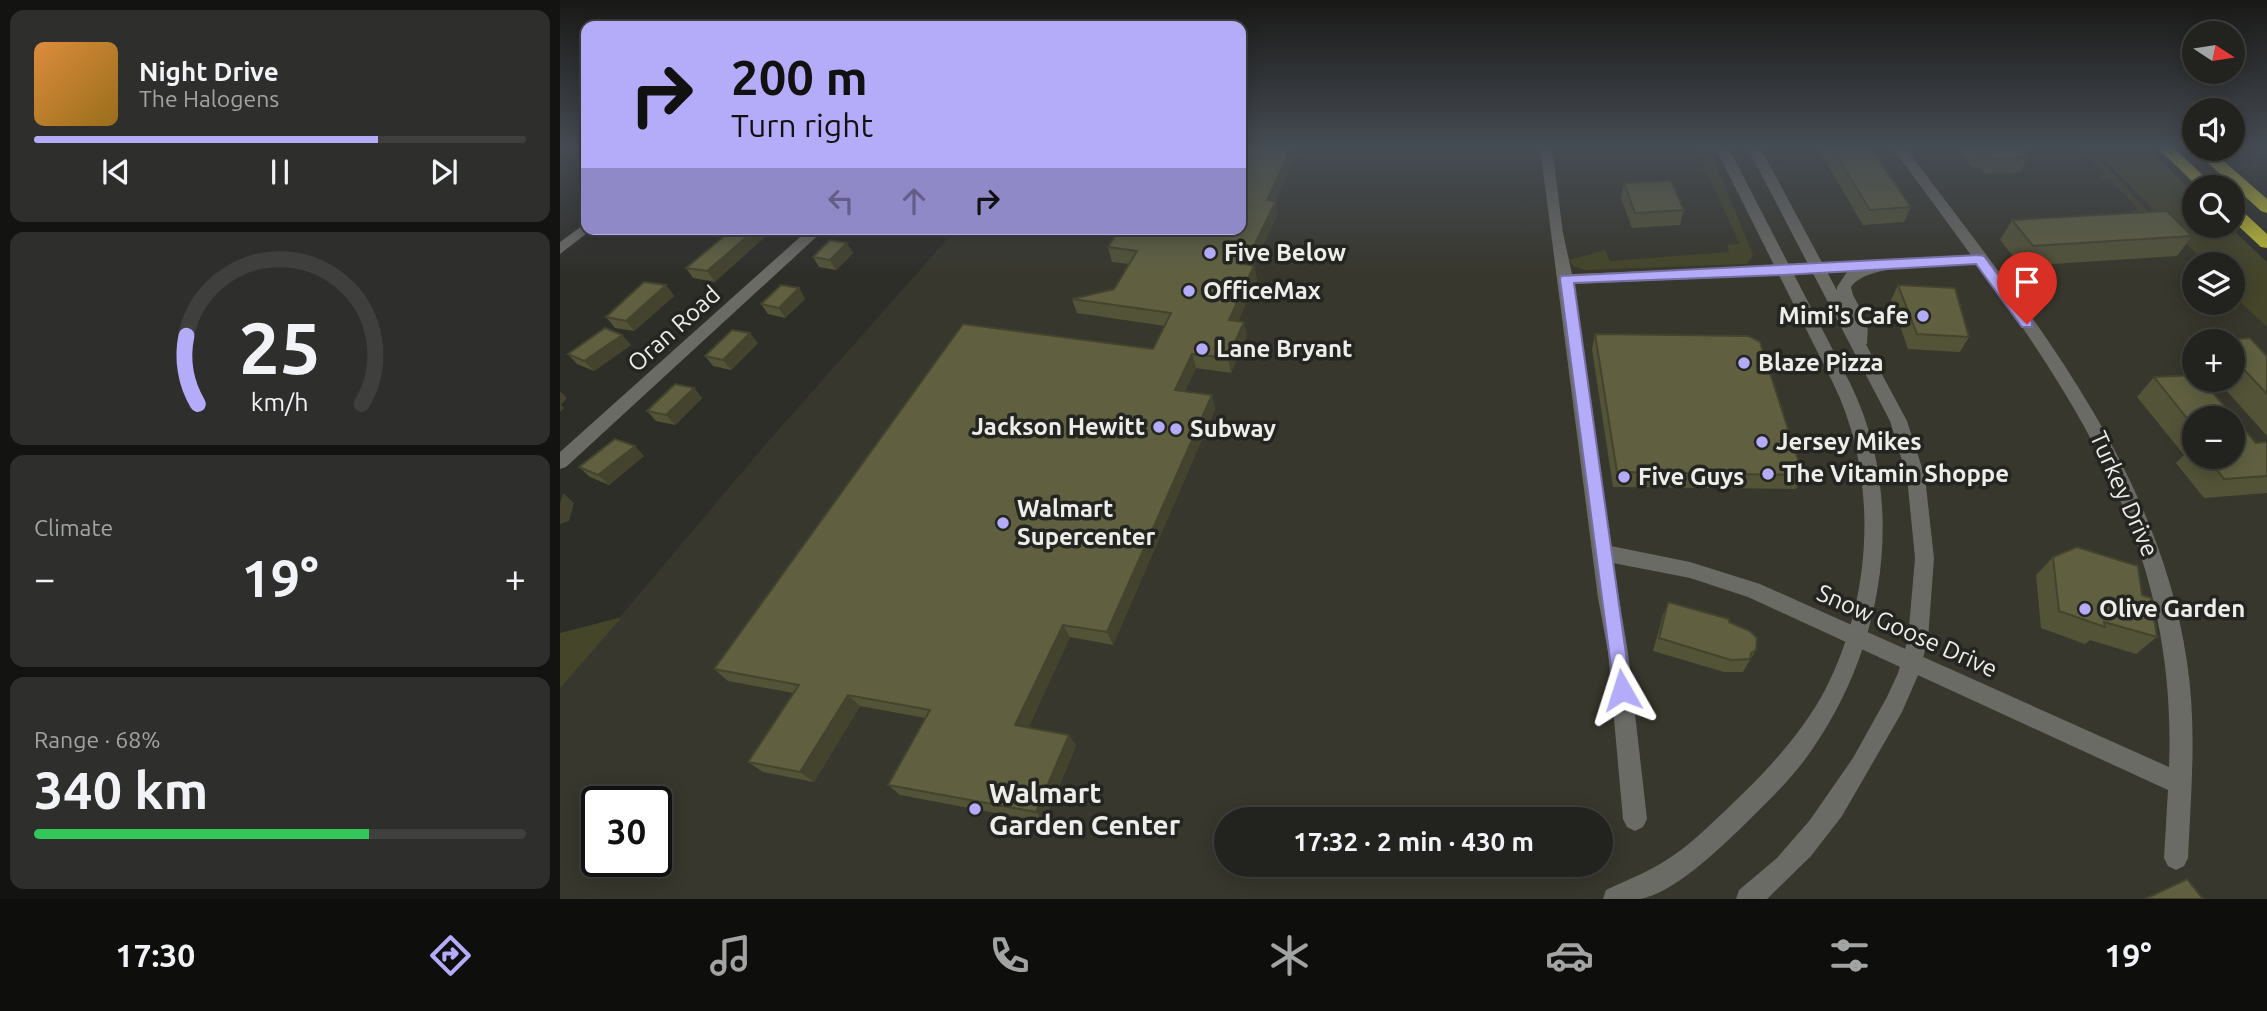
<!DOCTYPE html>
<meta charset="utf-8">
<style>
body{margin:0;font-family:Ubuntu,sans-serif;background:#2e2f2c;color:#f1f3f6;height:100vh;display:flex;flex-direction:column;font-size:26px;white-space:nowrap}
*{box-sizing:border-box;margin:0}
p{font-size:23px;color:#a2a4a4}
.icon{flex:none;width:38px;height:38px;fill:none;stroke:currentColor;stroke-width:2;stroke-linecap:round;stroke-linejoin:round}
.map{position:relative;flex:1;overflow:hidden}
.sheet{display:flex;flex-direction:column;gap:10px;padding:10px;background:#131311;width:560px}
.sheet>*{flex:none}
.banner{position:absolute;left:21px;top:21px;width:665px;height:214px;border-radius:14px;box-shadow:0 4px 18px #0003,0 0 0 2px #3f3f3d;background:#b4acf9;color:#111;overflow:hidden}
.needle{width:46px;rotate:102deg}
.fabs{position:absolute;left:1622px;top:21px;display:grid;gap:14px}
.fabs a{display:grid;place-items:center;width:63px;height:63px;border-radius:50%;background:#22221f;box-shadow:0 4px 18px #0003,0 0 0 2px #3f3f3d;font-size:35px}
.speed{position:absolute;left:21px;top:786px;display:flex;gap:14px;font-size:35px;font-weight:700;text-align:center}
.speed>*{display:grid;place-content:center;width:91px;height:91px;border-radius:50%;background:#22221f;box-shadow:0 4px 18px #0003,0 0 0 2px #3f3f3d;line-height:1}
.speed .limit{border:4px solid #111;border-radius:10px;background:#fff;color:#111}
.pin{position:absolute;display:grid;place-items:center;width:60px;height:60px;color:#fff;margin:-72px -30px;border-radius:50% 50% 50% 0;rotate:-45deg;box-shadow:0 0 7px #0007}
.pin .icon{rotate:45deg}
.me{position:absolute;width:77px;margin:-38px;rotate:354deg;stroke-linejoin:round;filter:drop-shadow(0 0 5px #0008)}
.turn{display:flex;align-items:center;gap:24px;height:147px;padding:0 35px;font-size:32px}
.turn .icon{width:91px;height:91px;stroke-width:2.5}
.turn b{display:block;font-size:49px;line-height:60px}
.lanes{display:flex;align-items:center;height:66px;padding:0 35px;background:#0003;justify-content:center;gap:35px;direction:ltr}
.lanes .off{opacity:.35}
.big{font-size:52px;font-weight:600;line-height:1.1}
.sheet .widget{flex:1;display:flex;flex-direction:column;justify-content:center;gap:10px;min-width:0;padding:0 24px;border-radius:14px;background:#2e2f2c}
.sheet .dial{align-items:center;gap:0}
.dial svg{height:182px;overflow:visible;fill:none;stroke:#3f3f3d;stroke-width:7;stroke-linecap:round;text-anchor:middle}
.dial text{fill:#f1f3f6;stroke:none}
.song{display:flex;align-items:center;gap:21px}
.cover{width:84px;height:84px;border-radius:10px;background:linear-gradient(135deg,hsl(30 70% 55%),hsl(40 70% 35%))}
.played{height:7px;border-radius:4px;background:linear-gradient(90deg,#b4acf9 70%,#3f3f3d 70%)}
.keys{display:flex;justify-content:space-around;direction:ltr}
.heat{display:flex;justify-content:space-between;align-items:center;font-size:38px;direction:ltr}
.charge{height:10px;border-radius:5px;background:linear-gradient(90deg,#34c759 68%,#3f3f3d 0)}
.trip{position:absolute;left:654px;top:807px;width:399px;height:70px;border-radius:35px;background:#22221f;box-shadow:0 4px 18px #0003,0 0 0 2px #3f3f3d;font-weight:600;line-height:70px;text-align:center}
.tabs{display:flex;height:112px;justify-content:space-around;align-items:center;background:#0e0e0c;color:#a2a4a4}
.tabs .icon{width:49px;height:49px}
.tabs .active{color:#b4acf9}
.tabs b{font-size:32px;color:#f1f3f6}
main{display:flex;flex:1;min-height:0}
.map>svg:first-child{display:block}
.built{fill:#37372d;fill-rule:evenodd}
.green{fill:#45452a}
.lines{fill:none;stroke-linecap:round;stroke-linejoin:round}
.minor{fill:#6b6b66;fill-rule:evenodd}
.tertiary{fill:#6b6b66;fill-rule:evenodd}
.motorway{fill:#c3c034;fill-rule:evenodd}
.wall{fill:#535338;fill-rule:evenodd}
.shaded-wall{fill:#43432e}
.building{fill:#606041;stroke:#43432e;stroke-width:2}
.route{fill:#b4acf9;stroke:#7570a2;stroke-width:2}
.poi-dot{fill:#b4acf9;stroke:#242420;stroke-width:2.5}
.labels{text-anchor:middle;stroke-width:7;stroke-linejoin:round;paint-order:stroke}
.poi-label{font-size:24px;font-weight:bold;fill:#ededea;stroke:#242420;text-anchor:start}
.street-label{font-size:24px;fill:#ededea;stroke:#242420}
.near-poi-label{font-size:28px;font-weight:bold;fill:#ededea;stroke:#242420;text-anchor:start}
</style>
<main>
<section class="sheet">
<div class="widget">
<div class="song"><i class="cover"></i><div><b>Night Drive</b><p>The Halogens</p></div></div>
<div class="played"></div>
<div class="keys"><svg class="icon" aria-label="previous" viewBox="0 0 24 24"><path d="M18 5L8 12l10 7zM5 5v14"/></svg><svg class="icon" aria-label="pause" viewBox="0 0 24 24"><path d="M8 5v14M16 5v14"/></svg><svg class="icon" aria-label="next" viewBox="0 0 24 24"><path d="M6 5l10 7-10 7zM19 5v14"/></svg></div>
</div>
<div class="widget dial"><svg viewBox="0 0 100 80">
<path d="M14 69A42 42 0 1 1 86 69"/>
<path d="M14 69A42 42 0 0 1 9 39" stroke="#b4acf9"/>
<text x="50" y="56" font-size="32" font-weight="700">25</text>
<text x="50" y="72" font-size="11">km/h</text>
</svg></div>
<div class="widget"><p>Climate</p>
<div class="heat"><a>−</a><b class="big">19°</b><a>+</a></div>
</div>
<div class="widget"><p>Range · 68%</p><b class="big">340 km</b><div class="charge"></div></div>
</section>
<div class="map">
<svg width="1707" height="899" viewBox="0 0 1707 899">
<rect width="100%" height="100%" fill="#2e2e29"/>
<path class="built" d="M681,147H1539L1656,264H1634V303H1673V282L1707,316V899H0V688L206,444L396,229H681ZM1634,341H1673V380H1634ZM1634,418H1673V457H1634ZM37,802H96V861H37ZM667,819H1041V864H667Z"/>
<g class="green">
<path d="M1135,147H1149L1193,255L1187,264L1025,270L1013,266L1009,260L1045,250L1050,261L1169,252L1167,245L1180,244L1146,171H1135L1137,168H1145L1140,148Z"/>
<path d="M1519,147H1527L1603,227L1573,215L1570,211H1577V208L1550,179L1538,177L1546,175Z"/>
<path d="M1533,147H1587L1634,193V226H1669L1707,262V327L1673,295V264H1646Z"/>
<path d="M62,617L0,688V633Z"/>
</g>
<g class="lines">
<g class="minor">
<path d="M980,147H992L1003,233L1012,274L1223,266L1411,255L1332,147H1345C1462,304 1598,462 1627,662C1637,727 1631,793 1628,858L1624,866L1616,870L1608,866L1604,858L1608,790L1188,597L1130,578L1053,563L1068,652L1087,819L1083,827L1075,831L1067,827L1063,819L1048,652L1038,598ZM1417,264C1533,421 1617,565 1609,767L1200,584L1130,562L1051,546L1014,284L1287,272L1277,287V295L1292,323L1291,344L1299,349L1307,344L1308,323L1293,295L1291,287C1308,262 1387,266 1417,264Z"/>
<path d="M26,223V229L31,230L0,254V242Z"/>
<path d="M249,229H265L6,467L0,469V452Z"/>
</g>
<g class="tertiary">
<path d="M1155,147H1168L1290,383C1348,501 1325,646 1251,751C1232,779 1207,802 1183,826C1160,848 1113,894 1080,899C1068,899 1055,899 1043,899L1046,890C1067,880 1088,872 1108,859C1130,845 1149,826 1168,808C1205,773 1241,735 1265,690C1313,597 1319,477 1273,383Z"/>
<path d="M1187,147H1200L1347,421L1365,477L1374,558L1368,639L1359,673L1342,712L1282,816L1251,856L1207,899H1176L1179,890L1217,858L1250,820L1293,758L1327,697L1338,673L1348,639L1355,558L1347,477L1330,421Z"/>
</g>
<g class="motorway">
<path d="M1597,147H1613L1655,187H1638Z"/>
<path d="M1634,147L1650,149L1707,199V213L1701,211L1636,152Z"/>
<path d="M1673,207L1679,208L1707,234V248L1701,247L1673,221Z"/>
</g>
</g>
<g class="wall">
<path d="M681,147H740L715,201L717,215L694,265L697,280L678,321L684,322L687,336L671,373L636,368L625,391L652,395L655,409L553,645L510,637L468,728L509,735L516,746L484,822L340,795L328,785L365,718L300,706L254,782L203,772L188,762L233,693L168,681L154,669L593,349L605,326L517,313L512,299L554,289L569,264L552,262L548,247Z"/>
<path d="M1257,147H1310L1351,207L1344,222L1303,225Z"/>
<path d="M1397,147H1468L1465,153L1468,157L1460,172L1426,174L1419,167H1412Z"/>
<path d="M1064,183L1124,210L1120,225L1072,228L1061,198Z"/>
<path d="M1452,220L1632,236L1617,256L1461,266L1440,240Z"/>
<path d="M173,229L155,282L133,278L126,268Z"/>
<path d="M293,253L276,270L259,267L253,257Z"/>
<path d="M106,285L114,296L74,331L55,328L46,317Z"/>
<path d="M1338,285L1409,337L1400,352L1348,349L1331,300Z"/>
<path d="M239,288L245,299L225,318L208,314L201,304Z"/>
<path d="M1035,334L1243,475L1236,489L1053,487L1032,349Z"/>
<path d="M62,335L71,345L34,371L17,364L8,354Z"/>
<path d="M1690,338L1707,356V436L1657,380H1673V341H1645Z"/>
<path d="M198,343L171,370L153,366L145,356Z"/>
<path d="M1634,353V368L1628,360Z"/>
<path d="M1594,377L1696,443L1707,442V493L1644,498L1616,463L1624,455L1577,397ZM1634,418L1673,457H1634Z"/>
<path d="M134,388L142,398L115,425L96,421L87,411Z"/>
<path d="M84,456L49,485L30,477L19,467Z"/>
<path d="M1493,557L1582,595L1597,637L1576,654L1530,640L1525,644L1481,628L1476,575Z"/>
<path d="M1108,602L1169,622L1196,650L1183,672H1164L1093,651L1103,615Z"/>
</g>
<g class="shaded-wall">
<path d="M732,147H740L709,214L707,200Z"/>
<path d="M716,201L717,215L688,279L685,264Z"/>
<path d="M196,229H214L155,282L147,271Z"/>
<path d="M287,243L293,253L276,270L270,260Z"/>
<path d="M694,266L697,280L672,334L669,320Z"/>
<path d="M106,285L114,296L74,331L66,321Z"/>
<path d="M239,288L245,299L225,318L219,308Z"/>
<path d="M684,322L687,336L671,373L668,358Z"/>
<path d="M190,333L198,343L171,370L163,360Z"/>
<path d="M62,335L71,345L34,371L24,361Z"/>
<path d="M632,354L636,368L619,404L615,390Z"/>
<path d="M134,388L142,398L115,425L106,415Z"/>
<path d="M0,391L7,398L1,405L4,408L0,412Z"/>
<path d="M652,395L655,409L553,645L547,632Z"/>
<path d="M75,446L84,456L49,485L38,475Z"/>
<path d="M3,493L14,503L9,521L0,524V504Z"/>
<path d="M503,625L510,637L464,736L455,725Z"/>
<path d="M288,695L300,706L254,782L240,772Z"/>
<path d="M509,735L516,746L484,822L476,812Z"/>
</g>
<g class="building">
<path d="M681,147H732L707,200L716,201L685,264L694,266L669,320L684,322L668,358L632,354L615,390L652,395L547,632L503,625L455,725L509,735L476,812L328,785L370,710L288,695L240,772L188,762L239,685L154,669L403,324L593,349L611,313L512,299L554,289L577,251L548,247L559,229H681Z"/>
<path d="M1271,147H1310L1351,207L1310,210Z"/>
<path d="M1416,147H1460L1468,157L1434,159L1427,152H1420Z"/>
<path d="M1111,181L1124,210L1075,213L1064,183Z"/>
<path d="M1607,211L1632,236L1473,246L1452,220Z"/>
<path d="M173,229H196L147,271L126,268Z"/>
<path d="M270,240L287,243L270,260L253,257Z"/>
<path d="M84,282L106,285L66,321L46,317Z"/>
<path d="M221,285L239,288L219,308L201,304Z"/>
<path d="M1338,285L1395,288L1409,337L1357,334Z"/>
<path d="M45,328L62,335L24,361L8,354Z"/>
<path d="M172,330L190,333L163,360L145,356Z"/>
<path d="M1035,334L1189,336L1200,342L1243,475L1057,472Z"/>
<path d="M1690,338L1707,356V394L1674,359H1673V341H1646Z"/>
<path d="M1634,375V380H1642L1696,443L1707,442V476L1664,479L1646,457H1673V418H1634V427L1594,377Z"/>
<path d="M115,384L134,388L106,415L87,411Z"/>
<path d="M55,439L75,446L38,475L19,467Z"/>
<path d="M1517,547L1578,566L1582,595L1591,598L1597,637L1544,622L1545,627L1499,611L1493,557Z"/>
<path d="M1108,602L1169,619V622L1190,631L1197,638L1196,650L1191,653L1190,659L1171,660L1099,638Z"/>
<path d="M1627,879L1643,899H1585Z"/>
</g>
<linearGradient id="sky" x2="0" y2="1"><stop stop-color="#191917"/><stop offset="0.54" stop-color="#464c54"/><stop offset="1" stop-color="#464c54" stop-opacity="0"/></linearGradient>
<rect width="1707" height="273" fill="url(#sky)"/>
<path class="route" d="M1419,255L1424,256L1472,321V327H1462L1416,264L1223,275L1014,283L1071,690L1069,697L1062,699L1055,697L1000,279L1001,276Z"/>
<g class="poi-dot">
<circle cx="650" cy="253" r="7"/>
<circle cx="629" cy="291" r="7"/>
<circle cx="1363" cy="316" r="7"/>
<circle cx="642" cy="349" r="7"/>
<circle cx="1184" cy="363" r="7"/>
<circle cx="599" cy="427" r="7"/>
<circle cx="616" cy="429" r="7"/>
<circle cx="1202" cy="442" r="7"/>
<circle cx="1208" cy="474" r="7"/>
<circle cx="1064" cy="477" r="7"/>
<circle cx="443" cy="523" r="7"/>
<circle cx="1525" cy="609" r="7"/>
<circle cx="415" cy="809" r="7"/>
</g>
<g class="labels">
<g class="poi-label">
<text x="664" y="261">Five Below</text>
<text x="643" y="299">OfficeMax</text>
<text x="1349" y="324" text-anchor="end">Mimi's Cafe</text>
<text x="656" y="357">Lane Bryant</text>
<text x="1198" y="371">Blaze Pizza</text>
<text x="585" y="435" text-anchor="end">Jackson Hewitt</text>
<text x="630" y="437">Subway</text>
<text x="1216" y="450">Jersey Mikes</text>
<text x="1222" y="482">The Vitamin Shoppe</text>
<text x="1078" y="485">Five Guys</text>
<text x="457" y="517">Walmart<tspan x="457" dy="28">Supercenter</tspan></text>
<text x="1539" y="617">Olive Garden</text>
</g>
<g class="street-label">
<text transform="translate(114 329) rotate(-42)" y="8">Oran Road</text>
<text transform="translate(1564 494) rotate(66)" y="8">Turkey Drive</text>
<text transform="translate(1347 631) rotate(24)" y="8">Snow Goose Drive</text>
</g>
<g class="near-poi-label">
<text x="429" y="803">Walmart<tspan x="429" dy="32">Garden Center</tspan></text>
</g>
</g>
</svg>
<div class="fabs">
<a><svg class="needle" viewBox="-14 -14 28 28"><path d="M0-13l5 13h-10z" fill="#e53935"/><path d="M0 13l5-13h-10z" fill="#a2a4a4"/></svg></a>
<a><svg class="icon" aria-label="sound" viewBox="0 0 24 24"><path d="M4 9h4l5-4v14l-5-4H4zM17 9q2 3 0 6"/></svg></a>
<a><svg class="icon" aria-label="search" viewBox="0 0 24 24"><circle cx="10" cy="10" r="6"/><path d="M15 15l6 6"/></svg></a>
<a><svg class="icon" aria-label="layers" viewBox="0 0 24 24"><path d="M12 4l9 5-9 5-9-5zM3 14l9 5 9-5"/></svg></a>
<a>+</a>
<a>−</a>
</div>
<div class="speed"><div class="limit">30</div></div>
<div class="pin" style="left:1467px;top:324px;background:#d93025"><svg class="icon" aria-label="arrive" viewBox="0 0 24 24"><path d="M6 21V4h12l-3 4 3 4H6"/></svg></div>
<svg class="me" style="left:1062px;top:690px" viewBox="-20 -20 40 40"><path d="M0-17L14 15 0 8-14 15z" fill="#b4acf9" stroke="#fff" stroke-width="4"/></svg>
<div class="trip">17:32 · 2 min · 430 m</div>
<div class="banner">
<div class="turn"><svg class="icon" aria-label="right" viewBox="0 0 24 24"><path d="M7 20v-9h11M14 6l5 5-5 5"/></svg><div><b>200 m</b>Turn right</div></div>
<div class="lanes"><svg class="icon off" aria-label="left" viewBox="0 0 24 24"><path d="M17 20v-9H6M10 6l-5 5 5 5"/></svg><svg class="icon off" aria-label="ahead" viewBox="0 0 24 24"><path d="M12 20V5M6 11l6-6 6 6"/></svg><svg class="icon" aria-label="right" viewBox="0 0 24 24"><path d="M7 20v-9h11M14 6l5 5-5 5"/></svg></div>
</div>
</div>
</main>
<nav class="tabs">
<b>17:30</b>
<svg class="icon active" aria-label="directions" viewBox="0 0 24 24"><path d="M12 3l9 9-9 9-9-9zM9 14v-3h6M13 9l2 2-2 2"/></svg>
<svg class="icon" aria-label="music" viewBox="0 0 24 24"><path d="M9 18V5l10-2v13"/><circle cx="6" cy="18" r="3"/><circle cx="16" cy="16" r="3"/></svg>
<svg class="icon" aria-label="phone" viewBox="0 0 24 24"><path d="M5 4h4l2 5-3 2q2 4 5 5l2-3 5 2v4C11 20 4 13 5 4z"/></svg>
<svg class="icon" aria-label="climate" viewBox="0 0 24 24"><path d="M12 3v18M4 7l16 10M4 17L20 7"/></svg>
<svg class="icon" aria-label="car" viewBox="0 0 24 24"><path d="M5 17H2v-5l4-1 3-4h7l3 4 3 1v5h-3M9 17h6M6 11h13"/><circle cx="7" cy="17" r="2"/><circle cx="17" cy="17" r="2"/></svg>
<svg class="icon" aria-label="filters" viewBox="0 0 24 24"><path d="M4 7h16M4 17h16"/><circle cx="9" cy="7" r="2"/><circle cx="15" cy="17" r="2"/></svg>
<b>19°</b>
</nav>
